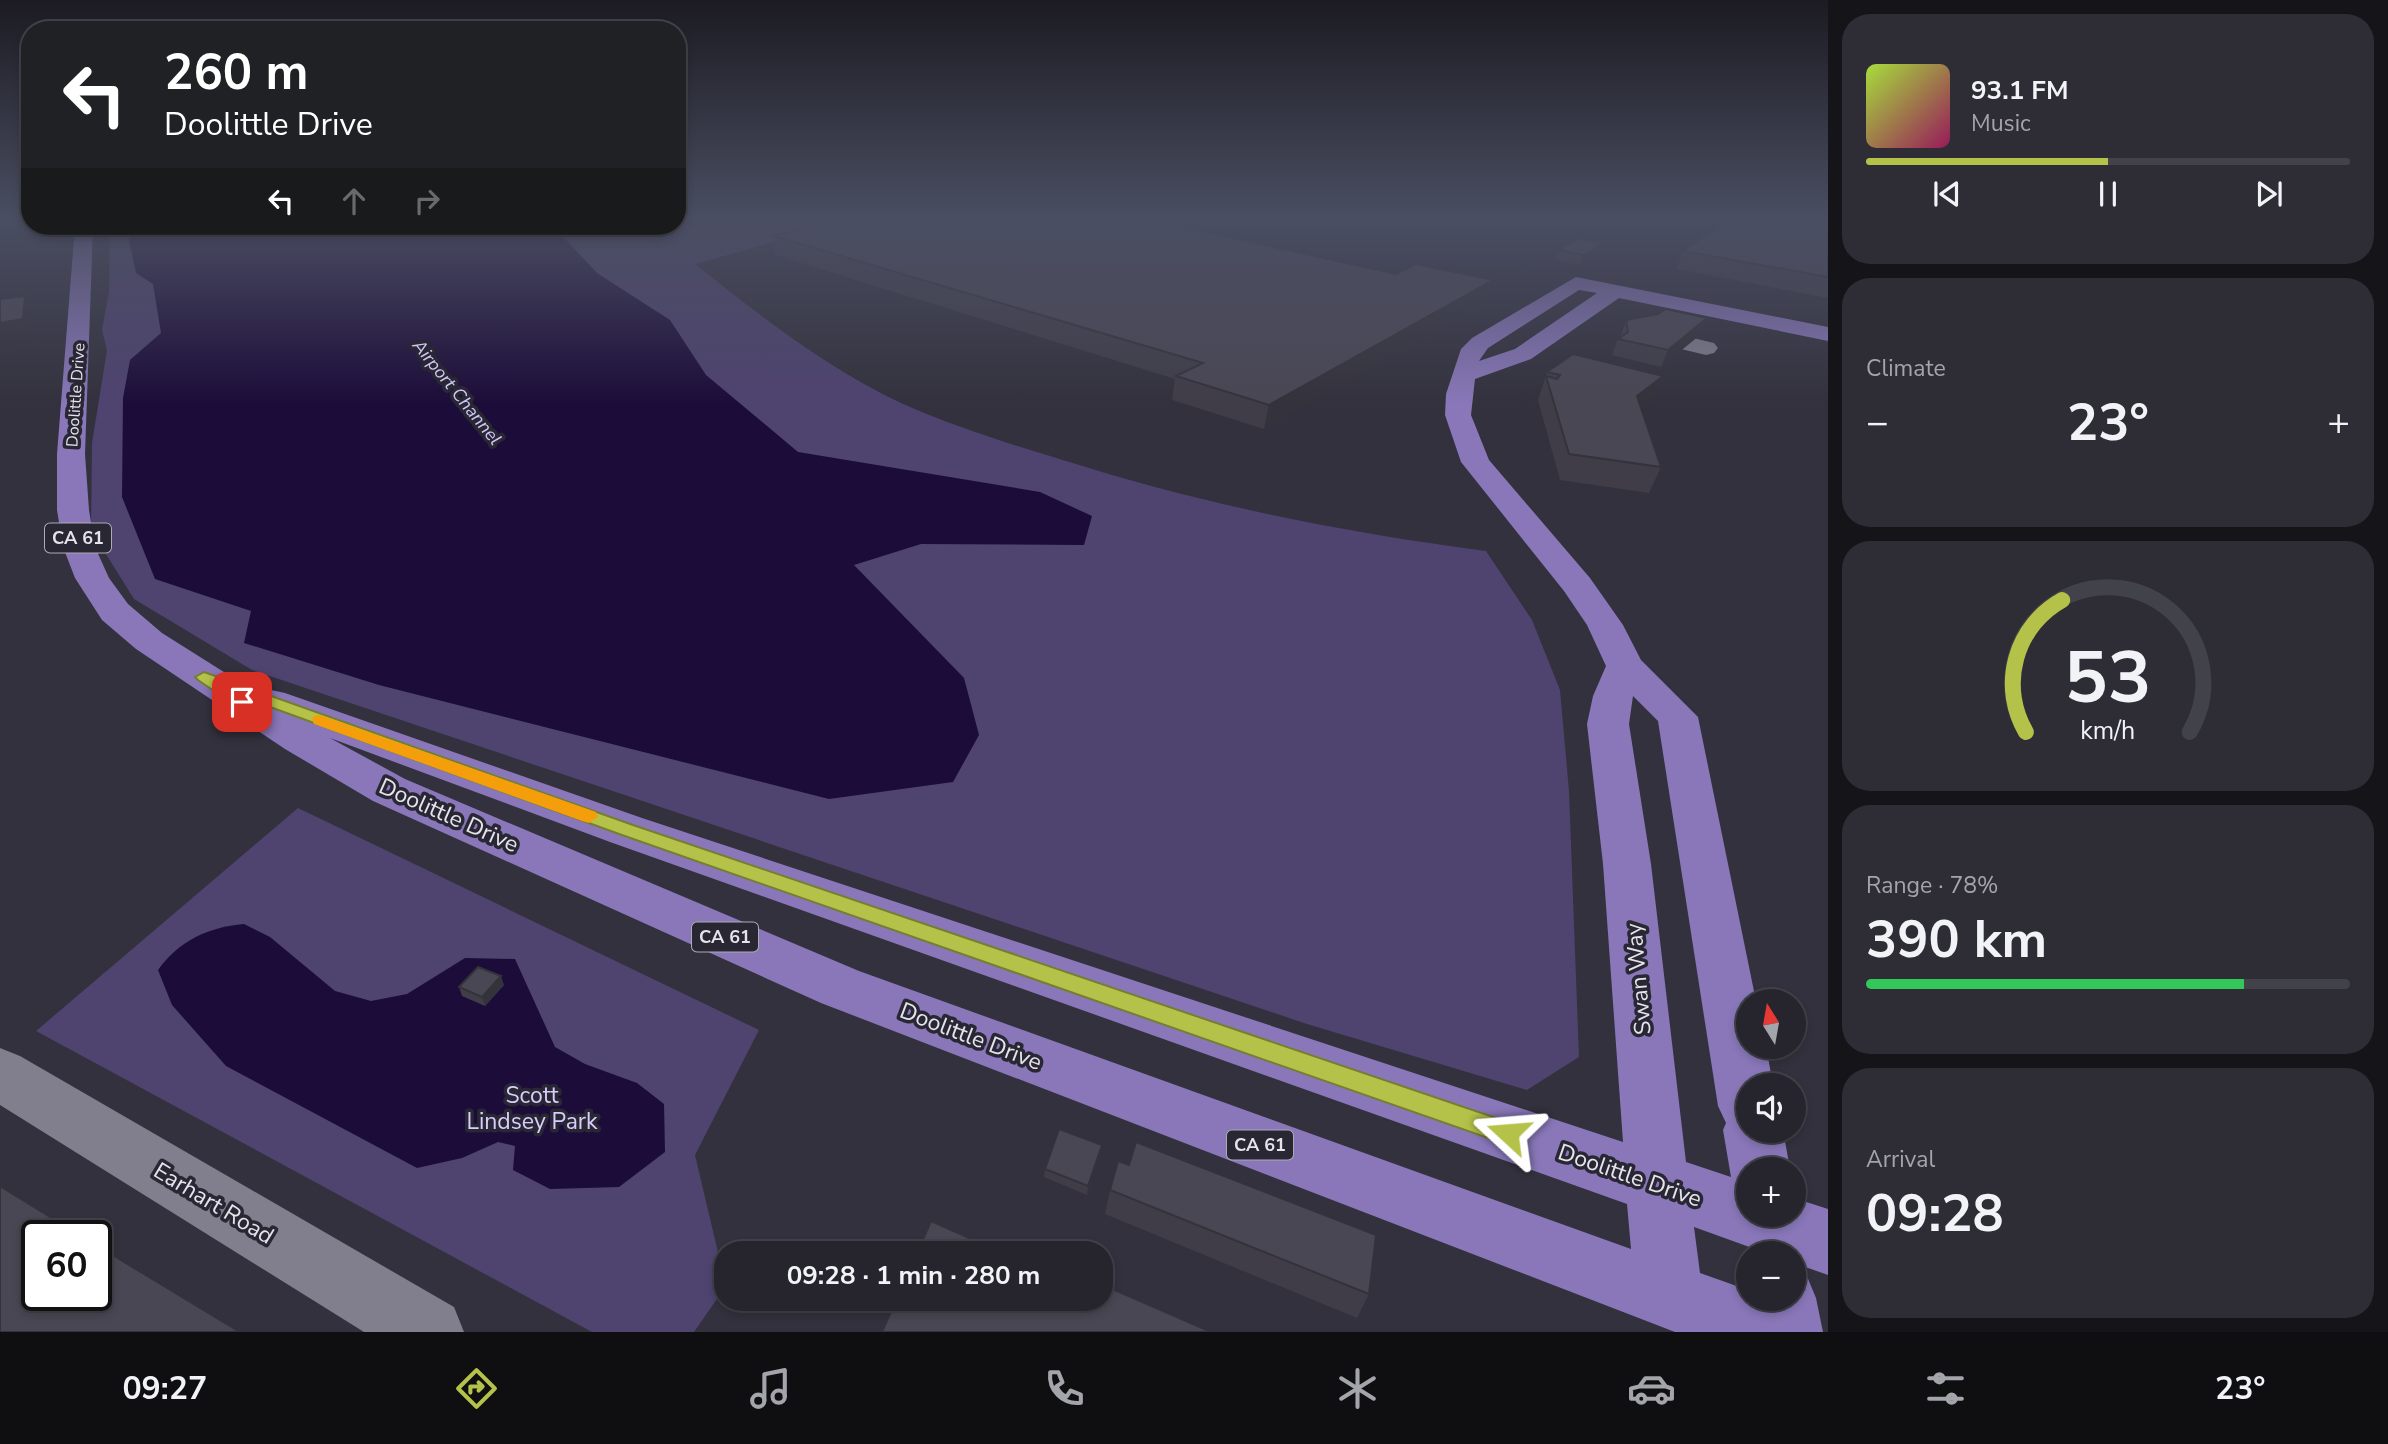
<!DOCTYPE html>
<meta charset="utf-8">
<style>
body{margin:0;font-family:"Nunito Sans",sans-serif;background:#2e2d36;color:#f1f3f6;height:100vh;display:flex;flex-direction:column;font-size:26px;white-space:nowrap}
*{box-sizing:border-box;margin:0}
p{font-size:23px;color:#a4a5aa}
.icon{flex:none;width:38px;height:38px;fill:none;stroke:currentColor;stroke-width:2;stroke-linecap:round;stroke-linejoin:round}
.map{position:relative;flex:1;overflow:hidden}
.drawer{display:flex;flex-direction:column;gap:14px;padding:14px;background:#151419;width:560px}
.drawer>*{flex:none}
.hud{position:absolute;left:21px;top:21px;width:665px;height:214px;border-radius:28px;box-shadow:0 4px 10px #0003,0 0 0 2px #42424a;background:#202124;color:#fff;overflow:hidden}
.needle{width:46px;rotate:349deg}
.buttons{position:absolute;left:1736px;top:989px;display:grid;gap:14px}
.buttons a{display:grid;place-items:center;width:70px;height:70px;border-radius:50%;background:#26252e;box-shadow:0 4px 10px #0003,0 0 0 2px #42424a;font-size:35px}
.speed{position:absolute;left:21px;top:1220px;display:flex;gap:14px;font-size:35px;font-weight:700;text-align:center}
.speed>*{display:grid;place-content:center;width:91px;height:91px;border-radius:50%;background:#26252e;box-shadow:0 4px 10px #0003,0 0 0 2px #42424a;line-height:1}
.speed .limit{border:4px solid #111;border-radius:10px;background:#fff;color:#111}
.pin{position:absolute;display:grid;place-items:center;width:60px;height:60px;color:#fff;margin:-30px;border-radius:14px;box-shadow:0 4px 10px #0006}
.me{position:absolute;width:77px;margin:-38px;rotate:289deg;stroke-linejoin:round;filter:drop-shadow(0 0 5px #0008)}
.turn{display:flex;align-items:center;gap:24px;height:147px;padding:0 28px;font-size:32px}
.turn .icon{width:91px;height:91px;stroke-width:2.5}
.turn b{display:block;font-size:49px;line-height:60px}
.lanes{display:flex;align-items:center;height:66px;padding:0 28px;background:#0003;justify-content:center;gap:35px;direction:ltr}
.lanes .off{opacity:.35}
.big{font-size:52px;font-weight:700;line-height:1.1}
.drawer .card{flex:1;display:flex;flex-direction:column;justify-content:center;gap:10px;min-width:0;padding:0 24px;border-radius:28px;background:#2e2d36}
.drawer .dial{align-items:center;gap:0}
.dial svg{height:182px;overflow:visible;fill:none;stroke:#42424a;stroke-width:7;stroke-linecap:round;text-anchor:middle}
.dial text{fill:#f1f3f6;stroke:none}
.song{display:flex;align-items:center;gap:21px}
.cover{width:84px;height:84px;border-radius:10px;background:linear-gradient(135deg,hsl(80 70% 55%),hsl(330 70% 35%))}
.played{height:7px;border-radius:4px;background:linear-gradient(90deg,#b5c249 50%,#42424a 50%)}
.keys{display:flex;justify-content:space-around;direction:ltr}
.heat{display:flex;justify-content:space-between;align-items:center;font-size:38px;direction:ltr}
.charge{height:10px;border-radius:5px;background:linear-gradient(90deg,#34c759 78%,#42424a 0)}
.trip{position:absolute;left:714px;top:1241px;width:399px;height:70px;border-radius:28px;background:#26252e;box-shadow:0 4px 10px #0003,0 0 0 2px #42424a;font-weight:700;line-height:70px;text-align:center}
.tab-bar{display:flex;height:112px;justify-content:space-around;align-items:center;background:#0f0f12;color:#a4a5aa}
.tab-bar .icon{width:49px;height:49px}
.tab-bar .on{color:#b5c249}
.tab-bar b{font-size:32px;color:#f1f3f6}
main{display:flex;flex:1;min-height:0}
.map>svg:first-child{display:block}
.green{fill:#4f4370}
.water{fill:#1c0c39}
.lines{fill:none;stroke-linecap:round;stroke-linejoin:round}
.minor{fill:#817e8d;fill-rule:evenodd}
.major{fill:#8977b9;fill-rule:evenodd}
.wall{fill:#403d48}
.shaded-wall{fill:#34323b}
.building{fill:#4a4754;stroke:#34323b;stroke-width:2}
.route{fill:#b5c249;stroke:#767e2f;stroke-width:2}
.slow{fill:#f59e0b}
.labels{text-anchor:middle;stroke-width:7;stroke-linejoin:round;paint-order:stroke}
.far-street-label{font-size:16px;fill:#e5e4ec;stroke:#292733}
.far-water-label{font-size:18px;font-style:italic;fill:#d1c7f7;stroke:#292733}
.shield{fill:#292733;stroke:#adabb4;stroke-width:2}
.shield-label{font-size:18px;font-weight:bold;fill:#e5e4ec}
.near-street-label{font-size:23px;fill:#e5e4ec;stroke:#292733}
.near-park-label{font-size:23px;fill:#d8cdfe;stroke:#292733}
</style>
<main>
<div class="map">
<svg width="1828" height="1332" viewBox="0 0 1828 1332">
<rect width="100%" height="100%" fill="#33313d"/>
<g class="green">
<path d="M677,217H864L695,264C759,315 826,368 901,403C955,427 1010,444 1066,461C1206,505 1341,532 1486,551L1532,620L1560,690L1569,791L1579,1057L1527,1090L1307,1024L252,670L134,599L91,530L92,443L107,350L102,330L109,292L110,226H677Z"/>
<path d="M298,808L759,1030L695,1155L726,1286L694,1332H592L36,1031Z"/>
</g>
<g class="water">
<path d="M126,226H553L597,273L670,320L706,375L798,452L1040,492L1092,516L1084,545L921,544L854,565L964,678L979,735L953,782L829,799L379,685L244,643L251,611L155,579L122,497L123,398L130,360L161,333L153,284L136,273Z"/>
<path d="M244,924L270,937L335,991L371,1001L407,994L465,958L515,959L555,1047L585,1064L637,1083L664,1104L665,1152L619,1187L550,1189L513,1170L515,1146L498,1142L462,1158L417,1168L226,1066L172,1005L158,970C179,941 208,927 244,924Z"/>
</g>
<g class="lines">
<g class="minor">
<path d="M1689,337L1714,343L1718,348L1714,353L1706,355L1681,349L1677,344L1681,339Z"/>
<path d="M0,1048L20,1056L454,1307L464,1332H364L0,1105Z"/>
</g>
<path class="major" d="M75,226H93L85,454L89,510L95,547L109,578L128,604L162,633L257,693L271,690L285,693L642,818L1623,1142L1603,864L1587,724L1593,696L1606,666L1587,625L1564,591L1461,462L1445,415L1446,394L1461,349L1472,338L1576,277L1828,327V341L1619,298L1531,359L1475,379L1471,415L1489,460L1590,578L1623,625L1641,660L1698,717L1756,1001H1748V1046H1766L1773,1085H1748V1130H1783L1790,1169H1748V1214H1794V1198L1828,1209V1275L1794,1263V1253H1766L1694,1227L1700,1273L1748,1290V1298H1794V1269L1806,1274L1816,1298L1823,1332H1675L821,1003L373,801L285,749L136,649L102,620L75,578L63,547L57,510V454ZM1579,290L1597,293L1515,349L1479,361L1488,348ZM1633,696L1658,721L1718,1106L1726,1123L1723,1130L1731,1177L1686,1162L1651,864L1629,724ZM330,738L610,842L1627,1204L1631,1249L859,971L405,779Z"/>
</g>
<g class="wall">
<path d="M1828,217V298L1676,269L1683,251Z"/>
<path d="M774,236L1487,300L1264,429L1172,400L1175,379L775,255Z"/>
<path d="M1558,250L1601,253L1580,265L1555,260Z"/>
<path d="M1707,318L1701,334L1661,367L1612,355L1618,339L1620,338L1626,320Z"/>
<path d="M1547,372L1663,376L1653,399L1641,409L1661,467L1649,493L1560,480L1538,400Z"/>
<path d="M504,985L485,1006L462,996L459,987Z"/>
<path d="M1102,1145L1100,1154L1087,1195L1044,1177L1045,1169Z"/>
<path d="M1110,1190L1369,1294L1357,1318L1105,1214Z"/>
</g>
<g class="shaded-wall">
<path d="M2,217H9L10,219L6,238L0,239V224Z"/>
<path d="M1604,243L1601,253L1580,265L1584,255Z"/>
<path d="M1493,280L1487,300L1264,429L1269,405Z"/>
<path d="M25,296L35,316L33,341L5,345L2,340H0V323Z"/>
<path d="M1707,318L1701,334L1661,367L1668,350Z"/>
<path d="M1663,376L1653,399L1627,420L1637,396Z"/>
<path d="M501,976L504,985L485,1006L482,997Z"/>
<path d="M1102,1145L1100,1154L1087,1195L1088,1186Z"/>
</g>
<g class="building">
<path d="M848,217H1137L1396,274L1416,264L1493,280L1269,405L1176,376L1203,363L774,236Z"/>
<path d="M1731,217H1828V277L1683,251Z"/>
<path d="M1579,238L1604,243L1584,255L1558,250Z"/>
<path d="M25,296L23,319L0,323V299Z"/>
<path d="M1666,309L1707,318L1668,350L1618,339L1628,332L1626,320L1658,314Z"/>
<path d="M1573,354L1663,376L1637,396L1661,467L1569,454L1546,376L1557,379L1560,375L1547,372Z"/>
<path d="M478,967L501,976L482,997L459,987Z"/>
<path d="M1059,1129L1102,1145L1088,1186L1045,1169Z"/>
<path d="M1136,1142L1376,1235L1369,1294L1110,1190L1118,1161L1129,1165Z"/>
<path d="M0,1186L81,1236H37V1295H96V1245L240,1332H0Z"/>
<path d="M931,1221L1003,1253H917Z"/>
<path d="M1101,1284L1211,1332H882L897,1298H1101Z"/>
</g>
<linearGradient id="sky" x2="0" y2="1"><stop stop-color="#1c1b22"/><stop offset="0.54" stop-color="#4a4e62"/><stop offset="1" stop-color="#4a4e62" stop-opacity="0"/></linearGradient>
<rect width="1828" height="404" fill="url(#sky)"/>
<path class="route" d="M204,672L633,825L1508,1122L1517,1125L1521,1133L1517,1142L1508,1145L619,834L248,699V706H236L198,680L195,677Z"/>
<path class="slow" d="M320,715L596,812L598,817L589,823L582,821L314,724L312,720L314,716Z"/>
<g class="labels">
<g class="far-street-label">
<text transform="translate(75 395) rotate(-86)" y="6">Doolittle Drive</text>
</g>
<g class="far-water-label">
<text transform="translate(457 392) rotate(51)" y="6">Airport Channel</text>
</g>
<g class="shield">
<rect x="45" y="523.5" width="66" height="29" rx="5"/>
<rect x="692" y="922.5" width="66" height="29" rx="5"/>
<rect x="1227" y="1130.5" width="66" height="29" rx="5"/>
</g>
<g class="shield-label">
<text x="78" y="544">CA 61</text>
<text x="725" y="943">CA 61</text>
<text x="1260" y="1151">CA 61</text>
</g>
<g class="near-street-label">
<text transform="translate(449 815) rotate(24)" y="8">Doolittle Drive</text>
<text transform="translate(1638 979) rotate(-95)" y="8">Swan Way</text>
<text transform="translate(971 1036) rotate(21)" y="8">Doolittle Drive</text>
<text transform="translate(1630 1175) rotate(19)" y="8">Doolittle Drive</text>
<text transform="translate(214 1203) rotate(31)" y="8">Earhart Road</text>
</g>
<g class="near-park-label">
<text x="532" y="1103">Scott<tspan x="532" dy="26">Lindsey Park</tspan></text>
</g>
</g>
</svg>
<div class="buttons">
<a><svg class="needle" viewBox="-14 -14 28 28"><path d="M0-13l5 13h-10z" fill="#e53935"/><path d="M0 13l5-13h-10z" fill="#a4a5aa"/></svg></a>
<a><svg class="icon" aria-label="sound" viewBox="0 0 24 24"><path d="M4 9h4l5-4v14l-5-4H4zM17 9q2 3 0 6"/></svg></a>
<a>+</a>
<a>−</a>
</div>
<div class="speed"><div class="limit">60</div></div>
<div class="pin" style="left:242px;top:702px;background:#d93025"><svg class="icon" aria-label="arrive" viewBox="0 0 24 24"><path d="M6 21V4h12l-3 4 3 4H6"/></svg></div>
<svg class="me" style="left:1508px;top:1133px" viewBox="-20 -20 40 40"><path d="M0-17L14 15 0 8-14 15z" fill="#b5c249" stroke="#fff" stroke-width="4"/></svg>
<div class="trip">09:28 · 1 min · 280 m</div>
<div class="hud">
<div class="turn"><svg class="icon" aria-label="left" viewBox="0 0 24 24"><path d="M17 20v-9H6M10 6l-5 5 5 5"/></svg><div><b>260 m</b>Doolittle Drive</div></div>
<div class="lanes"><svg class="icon" aria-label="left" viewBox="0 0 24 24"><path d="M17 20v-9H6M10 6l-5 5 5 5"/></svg><svg class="icon off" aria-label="ahead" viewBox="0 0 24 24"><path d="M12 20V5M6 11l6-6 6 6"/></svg><svg class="icon off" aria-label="right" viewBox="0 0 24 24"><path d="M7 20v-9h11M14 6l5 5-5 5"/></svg></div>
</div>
</div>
<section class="drawer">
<div class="card">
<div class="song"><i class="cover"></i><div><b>93.1 FM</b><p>Music</p></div></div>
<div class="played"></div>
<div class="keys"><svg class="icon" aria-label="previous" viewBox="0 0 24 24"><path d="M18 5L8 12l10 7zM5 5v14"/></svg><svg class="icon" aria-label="pause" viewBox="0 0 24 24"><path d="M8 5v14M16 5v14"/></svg><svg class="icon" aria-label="next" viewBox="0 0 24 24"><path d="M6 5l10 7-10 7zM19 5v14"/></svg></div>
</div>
<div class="card"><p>Climate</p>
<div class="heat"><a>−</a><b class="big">23°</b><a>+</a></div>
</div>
<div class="card dial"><svg viewBox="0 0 100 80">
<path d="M14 69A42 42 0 1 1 86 69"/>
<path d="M14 69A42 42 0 0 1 30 11" stroke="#b5c249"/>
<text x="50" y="56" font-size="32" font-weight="700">53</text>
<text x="50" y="72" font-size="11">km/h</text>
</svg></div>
<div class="card"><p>Range · 78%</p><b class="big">390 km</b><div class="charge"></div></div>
<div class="card"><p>Arrival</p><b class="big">09:28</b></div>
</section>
</main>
<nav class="tab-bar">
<b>09:27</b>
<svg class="icon on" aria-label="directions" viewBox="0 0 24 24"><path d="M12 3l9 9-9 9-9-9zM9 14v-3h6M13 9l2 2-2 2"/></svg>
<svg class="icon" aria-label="music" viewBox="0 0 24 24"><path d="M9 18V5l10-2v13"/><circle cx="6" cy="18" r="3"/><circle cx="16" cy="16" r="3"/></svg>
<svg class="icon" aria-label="phone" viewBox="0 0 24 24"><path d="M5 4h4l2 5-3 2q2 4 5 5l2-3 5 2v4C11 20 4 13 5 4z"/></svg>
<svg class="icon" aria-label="climate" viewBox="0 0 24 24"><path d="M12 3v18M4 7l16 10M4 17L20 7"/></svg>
<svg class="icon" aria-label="car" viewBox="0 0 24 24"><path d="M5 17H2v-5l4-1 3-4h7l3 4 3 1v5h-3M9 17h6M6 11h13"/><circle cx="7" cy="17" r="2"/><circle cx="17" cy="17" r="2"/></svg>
<svg class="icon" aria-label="filters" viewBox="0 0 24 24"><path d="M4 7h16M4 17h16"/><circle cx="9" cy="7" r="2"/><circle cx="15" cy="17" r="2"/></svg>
<b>23°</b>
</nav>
